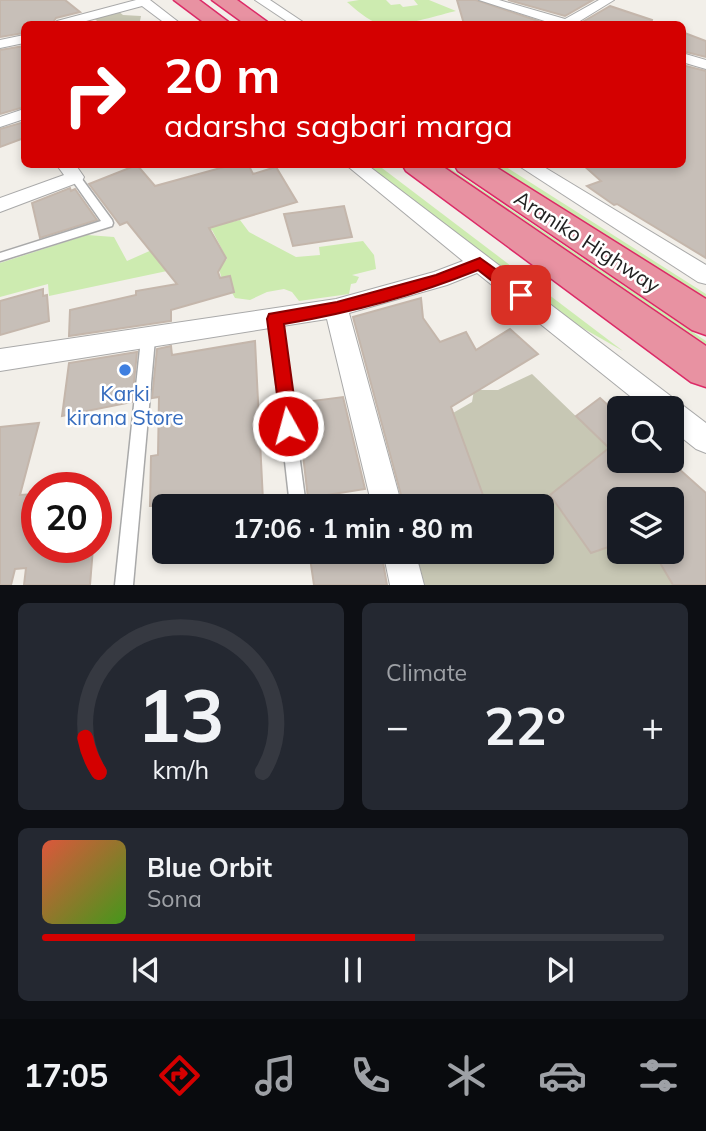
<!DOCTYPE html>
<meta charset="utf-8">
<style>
body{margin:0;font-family:Mulish,sans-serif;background:#242831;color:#f1f3f6;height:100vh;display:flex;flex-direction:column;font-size:26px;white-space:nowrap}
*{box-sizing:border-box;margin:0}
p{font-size:23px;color:#9ea1a6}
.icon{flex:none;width:38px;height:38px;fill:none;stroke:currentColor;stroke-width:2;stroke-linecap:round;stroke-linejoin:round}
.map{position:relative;height:585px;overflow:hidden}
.side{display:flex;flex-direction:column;gap:18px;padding:18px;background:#0d0f14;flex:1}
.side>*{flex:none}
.banner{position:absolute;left:21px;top:21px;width:665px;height:147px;border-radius:10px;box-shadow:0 4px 10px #0003;background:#d40000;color:#fff;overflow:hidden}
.tools{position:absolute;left:607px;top:396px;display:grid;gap:14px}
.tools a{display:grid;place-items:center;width:77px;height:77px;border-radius:10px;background:#171b24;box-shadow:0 4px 10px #0003;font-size:35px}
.speed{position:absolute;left:21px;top:472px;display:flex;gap:14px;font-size:35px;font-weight:700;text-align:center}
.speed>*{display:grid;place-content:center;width:91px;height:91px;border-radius:50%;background:#171b24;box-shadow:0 4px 10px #0003;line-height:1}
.speed .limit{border:10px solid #d22;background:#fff;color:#111}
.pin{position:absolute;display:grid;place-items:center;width:60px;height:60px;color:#fff;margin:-30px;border-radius:14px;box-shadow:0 4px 10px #0006}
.me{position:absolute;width:77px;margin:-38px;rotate:353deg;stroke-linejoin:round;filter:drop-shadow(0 0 5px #0008)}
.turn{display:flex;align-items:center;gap:24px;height:147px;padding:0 28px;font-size:32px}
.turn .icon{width:91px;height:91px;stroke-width:2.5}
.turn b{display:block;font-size:49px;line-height:60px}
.big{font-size:52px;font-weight:700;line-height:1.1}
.side .card{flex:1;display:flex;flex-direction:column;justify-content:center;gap:10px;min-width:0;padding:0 24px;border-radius:10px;background:#242831}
.side .dial{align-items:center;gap:0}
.dial svg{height:182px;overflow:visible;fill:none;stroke:#363941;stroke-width:7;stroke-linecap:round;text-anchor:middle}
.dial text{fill:#f1f3f6;stroke:none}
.song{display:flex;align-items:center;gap:21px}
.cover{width:84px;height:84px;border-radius:10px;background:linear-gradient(135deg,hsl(10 70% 55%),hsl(100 70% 35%))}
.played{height:7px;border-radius:4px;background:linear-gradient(90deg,#d40000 60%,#363941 60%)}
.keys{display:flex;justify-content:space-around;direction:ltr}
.heat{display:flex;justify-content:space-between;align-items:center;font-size:38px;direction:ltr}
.side .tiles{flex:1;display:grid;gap:18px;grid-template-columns:1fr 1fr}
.card:last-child{grid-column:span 2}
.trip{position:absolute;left:152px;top:494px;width:402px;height:70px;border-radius:10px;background:#171b24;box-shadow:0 4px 10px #0003;font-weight:700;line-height:70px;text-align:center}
.dock{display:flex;height:112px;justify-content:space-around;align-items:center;background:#090b0e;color:#9ea1a6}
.dock .icon{width:49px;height:49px}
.dock .current{color:#d40000}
.dock b{font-size:32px;color:#f1f3f6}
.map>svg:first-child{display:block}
.construction{fill:#c7c7b4}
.grass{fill:#cdebb0}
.building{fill:#c7bfb8;stroke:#c4b6ab;stroke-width:2}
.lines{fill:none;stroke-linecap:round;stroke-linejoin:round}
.lane-casing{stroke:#a9a9a9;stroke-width:3}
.street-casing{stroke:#a9a9a9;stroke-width:2}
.highway-casing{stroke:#dc2a67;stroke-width:3}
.lane{fill:#fff;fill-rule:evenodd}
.street{fill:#fff;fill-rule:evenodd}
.highway{fill:#e892a2;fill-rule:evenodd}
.route{fill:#d40000;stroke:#8a0000;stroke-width:2}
.shop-dot{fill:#3f7fe0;stroke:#fff;stroke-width:2.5}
.labels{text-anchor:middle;stroke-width:5;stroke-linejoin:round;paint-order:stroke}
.street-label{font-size:21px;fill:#222;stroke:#fff}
.shop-label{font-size:21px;fill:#366cbe;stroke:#fff}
</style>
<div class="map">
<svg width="706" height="585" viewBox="0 0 706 585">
<rect width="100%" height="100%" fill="#f2efe9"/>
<g class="construction">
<path d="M118,11L123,15L141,16L140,21L145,24H101L92,17Z"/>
<path d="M532,374L609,448L550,496L591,553L619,543L620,551H653L673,585H417L408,551H542V506H443L484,498L453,413L472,402L474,390H498Z"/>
</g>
<g class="grass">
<path d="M359,0H386L391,5L400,4L403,7L418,5L414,0H429L456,11C438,15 396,29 379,24C368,20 356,10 347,2Z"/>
<path d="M363,165H378L623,351L558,314Z"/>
<path d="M432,165H445L706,341V355Z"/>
<path d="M489,165H503L706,294V305Z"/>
<path d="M240,220L249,232L296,257L320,255L319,247L363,241L374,255L376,269L352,275L359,277L356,283L351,284L349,294L299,301L292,292L284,289L267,292L250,300L235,298L231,291L225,289L218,266L227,259L212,230L201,232L167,271L49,296L48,284L0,297V263L87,235L114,237L127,261L199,229Z"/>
</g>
<g class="building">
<path d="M0,0H65L80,12L56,18L52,24H24V33L0,37Z"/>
<path d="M457,0H476L547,24H464Z"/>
<path d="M508,0H593L565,16Z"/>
<path d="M610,6L652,20L651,24H579Z"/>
<path d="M682,32L706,41V57L682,51Z"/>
<path d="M24,46V107L0,114V50Z"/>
<path d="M682,65L706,71V258L617,204L614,205L587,186L601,181L582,164H682Z"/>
<path d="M24,122V138L0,147V129Z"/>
<path d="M235,164H248L253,174L276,167L297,202L209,228L226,258L218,272L220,278L230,276L234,292L171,310V321L69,336L70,310L136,295V291L177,284L127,222L120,225L89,184L137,165L155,186Z"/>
<path d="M70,188L71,191L75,189L97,220L40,238L32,203Z"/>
<path d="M344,206L352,237L293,246L284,214Z"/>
<path d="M43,289V296L47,295L49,321L0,335V301Z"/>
<path d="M421,298L423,318L440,342L466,332L476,350L510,329L538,354L451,407L484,498L443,506H404L353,317Z"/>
<path d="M255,341L263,501L229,506H150L151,456L158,455L159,397L152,398L157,349L171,346L172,355Z"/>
<path d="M137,352L132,402L62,416L69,363Z"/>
<path d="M343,397L365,489L308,498L297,403Z"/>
<path d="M600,398L620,416V460H669L706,493V585H673L653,551H672V499H620V543L591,553L550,495L609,448L576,416Z"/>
<path d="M39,423L20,495L34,494L26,526L37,524V548H93L90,585H24L26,568L15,569L11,585H0V427Z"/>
<path d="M309,551H381L387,585H314Z"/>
</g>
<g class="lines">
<defs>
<g id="lane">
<path d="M75,174L79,175L112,220L113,223L112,226L0,261V253L101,221L70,177Z"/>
<path d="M275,314L280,315L281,319L306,506H290L269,319L270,315Z"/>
<path d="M148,334L153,335L155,339L133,585H115L141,339L143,335Z"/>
</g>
<g id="street">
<path d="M136,0H150L181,24H166L142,6L75,24H55L57,21Z"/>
<path d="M255,0H270L306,24H291Z"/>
<path d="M479,0H499L565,19L599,0H614L575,24H554Z"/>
<path d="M24,35V43L0,48V40Z"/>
<path d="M682,53L706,60V69L682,62Z"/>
<path d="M24,109V119L0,127V117Z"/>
<path d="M56,164H75L84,177L82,181L0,212V198L64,175Z"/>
<path d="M345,164H366L706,423V453L696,449L672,430V408H645L477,273L447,285L349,313L402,506H372L327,319L0,371V349L336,299L434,272L463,261Z"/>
<path d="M516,164H539L706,265V284L698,282Z"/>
<path d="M383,551H415L424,585H390Z"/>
</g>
<g id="highway">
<path d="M174,0H199L231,24H206Z"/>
<path d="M212,0H237L270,24H245Z"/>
<path d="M402,164H439L706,346V387L691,382L406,171Z"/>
<path d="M454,164H491L706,299V335L692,330L458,171Z"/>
</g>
</defs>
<use href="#lane" class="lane-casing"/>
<use href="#street" class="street-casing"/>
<use href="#highway" class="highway-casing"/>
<use href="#lane" class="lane"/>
<use href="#street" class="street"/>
<use href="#highway" class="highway"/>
</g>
<path class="route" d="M480,258L526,291L529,295L526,299H515L478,270C416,295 350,313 284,324L298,426L295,432L288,434L282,432L267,319L269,314L337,302L436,275Z"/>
<circle class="shop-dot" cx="125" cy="370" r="7"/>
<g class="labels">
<g class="street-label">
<text transform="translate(587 242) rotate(33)" y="7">Araniko Highway</text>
</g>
<g class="shop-label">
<text x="125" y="401">Karki<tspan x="125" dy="24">kirana Store</tspan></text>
</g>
</g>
</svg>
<div class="tools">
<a><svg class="icon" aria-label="search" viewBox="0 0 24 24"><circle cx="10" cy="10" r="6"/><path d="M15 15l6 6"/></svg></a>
<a><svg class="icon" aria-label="layers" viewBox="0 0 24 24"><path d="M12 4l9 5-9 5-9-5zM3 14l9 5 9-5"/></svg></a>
</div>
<div class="speed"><div class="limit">20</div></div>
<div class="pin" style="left:521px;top:295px;background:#d93025"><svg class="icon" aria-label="arrive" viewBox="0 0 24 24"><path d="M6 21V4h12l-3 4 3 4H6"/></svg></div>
<svg class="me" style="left:288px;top:426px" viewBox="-20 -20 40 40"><circle r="17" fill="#d40000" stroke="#fff" stroke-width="3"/><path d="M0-11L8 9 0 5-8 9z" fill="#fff"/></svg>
<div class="trip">17:06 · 1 min · 80 m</div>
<div class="banner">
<div class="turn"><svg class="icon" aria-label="right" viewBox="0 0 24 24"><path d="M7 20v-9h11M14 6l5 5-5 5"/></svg><div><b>20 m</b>adarsha sagbari marga</div></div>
</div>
</div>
<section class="side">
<div class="tiles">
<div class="card dial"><svg viewBox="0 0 100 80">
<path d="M14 69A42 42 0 1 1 86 69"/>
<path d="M14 69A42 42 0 0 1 8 54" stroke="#d40000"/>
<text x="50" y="56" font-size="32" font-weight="700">13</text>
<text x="50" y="72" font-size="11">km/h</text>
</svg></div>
<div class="card"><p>Climate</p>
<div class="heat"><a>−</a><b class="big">22°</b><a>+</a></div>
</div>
<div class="card">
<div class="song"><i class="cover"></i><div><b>Blue Orbit</b><p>Sona</p></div></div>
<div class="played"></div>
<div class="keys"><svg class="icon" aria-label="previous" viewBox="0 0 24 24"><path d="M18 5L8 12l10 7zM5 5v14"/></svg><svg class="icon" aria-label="pause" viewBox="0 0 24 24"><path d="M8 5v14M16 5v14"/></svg><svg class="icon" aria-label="next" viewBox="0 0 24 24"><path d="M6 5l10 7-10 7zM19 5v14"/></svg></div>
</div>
</div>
</section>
<nav class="dock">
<b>17:05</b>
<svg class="icon current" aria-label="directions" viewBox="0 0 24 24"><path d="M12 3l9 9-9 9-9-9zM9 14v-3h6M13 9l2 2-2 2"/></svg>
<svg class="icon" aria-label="music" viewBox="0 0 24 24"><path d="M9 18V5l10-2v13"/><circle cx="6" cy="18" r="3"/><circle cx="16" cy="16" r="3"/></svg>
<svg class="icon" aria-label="phone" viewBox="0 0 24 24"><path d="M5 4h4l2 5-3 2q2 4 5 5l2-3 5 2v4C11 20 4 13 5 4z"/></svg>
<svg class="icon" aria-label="climate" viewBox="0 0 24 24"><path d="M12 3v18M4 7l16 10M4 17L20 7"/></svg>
<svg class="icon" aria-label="car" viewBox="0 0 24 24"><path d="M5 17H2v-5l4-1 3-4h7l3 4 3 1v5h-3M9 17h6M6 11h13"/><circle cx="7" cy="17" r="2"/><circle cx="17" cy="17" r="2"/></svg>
<svg class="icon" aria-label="filters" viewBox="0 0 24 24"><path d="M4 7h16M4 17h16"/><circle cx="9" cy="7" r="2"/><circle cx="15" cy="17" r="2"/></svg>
</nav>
